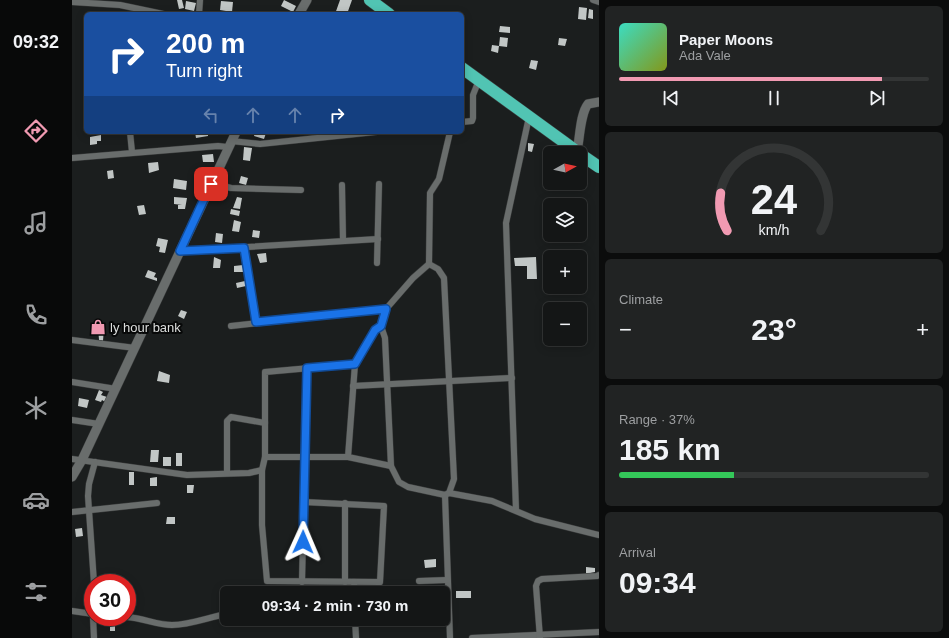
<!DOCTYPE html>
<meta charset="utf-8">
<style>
body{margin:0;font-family:Helvetica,sans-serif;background:#212323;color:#f1f3f6;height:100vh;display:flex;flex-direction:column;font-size:15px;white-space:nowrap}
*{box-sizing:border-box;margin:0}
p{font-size:13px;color:#9d9fa1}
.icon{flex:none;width:22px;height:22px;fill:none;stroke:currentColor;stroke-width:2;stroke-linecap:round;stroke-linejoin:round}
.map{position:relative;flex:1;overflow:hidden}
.drawer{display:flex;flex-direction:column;gap:6px;padding:6px;background:#0b0c0c;width:350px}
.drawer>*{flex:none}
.hud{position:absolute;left:12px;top:12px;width:380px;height:122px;border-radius:6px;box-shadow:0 2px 10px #0003,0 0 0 1px #333535;background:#1a4fa0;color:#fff;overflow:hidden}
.needle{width:26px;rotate:82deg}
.controls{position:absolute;left:471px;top:146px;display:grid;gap:8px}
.controls a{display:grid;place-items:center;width:44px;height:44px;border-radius:6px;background:#141616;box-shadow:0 2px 10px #0003,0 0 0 1px #333535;font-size:20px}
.speed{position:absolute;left:12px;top:574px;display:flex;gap:8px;font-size:20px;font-weight:700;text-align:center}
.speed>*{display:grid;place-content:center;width:52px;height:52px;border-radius:50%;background:#141616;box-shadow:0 2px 10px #0003,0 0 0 1px #333535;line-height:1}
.speed .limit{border:6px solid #d22;background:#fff;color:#111}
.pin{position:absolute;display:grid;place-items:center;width:34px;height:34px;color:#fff;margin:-17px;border-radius:8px;box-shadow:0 2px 6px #0006}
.me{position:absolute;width:44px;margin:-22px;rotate:1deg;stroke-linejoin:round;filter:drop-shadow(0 0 3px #0008)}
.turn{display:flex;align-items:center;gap:14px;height:84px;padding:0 16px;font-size:18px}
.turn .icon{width:52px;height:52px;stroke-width:2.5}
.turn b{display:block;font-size:28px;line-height:34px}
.lanes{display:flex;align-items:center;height:38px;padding:0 16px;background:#0003;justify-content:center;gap:20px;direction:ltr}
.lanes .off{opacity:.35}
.big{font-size:30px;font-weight:600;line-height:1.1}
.drawer .tile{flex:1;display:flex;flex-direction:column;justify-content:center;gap:6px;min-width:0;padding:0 14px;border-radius:6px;background:#212323}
.drawer .dial{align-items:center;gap:0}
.dial svg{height:104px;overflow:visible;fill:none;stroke:#333535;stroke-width:7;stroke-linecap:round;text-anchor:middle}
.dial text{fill:#f1f3f6;stroke:none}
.song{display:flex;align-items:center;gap:12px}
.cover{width:48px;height:48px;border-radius:6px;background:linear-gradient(135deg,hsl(170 70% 55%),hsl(70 70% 35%))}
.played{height:4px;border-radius:2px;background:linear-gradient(90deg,#f19ab2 85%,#333535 85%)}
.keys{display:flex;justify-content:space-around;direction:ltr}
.heat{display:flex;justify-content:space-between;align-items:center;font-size:22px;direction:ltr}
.charge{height:6px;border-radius:3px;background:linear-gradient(90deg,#34c759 37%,#333535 0)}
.trip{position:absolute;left:148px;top:586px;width:230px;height:40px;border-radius:6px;background:#141616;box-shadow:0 2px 10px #0003,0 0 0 1px #333535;font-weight:600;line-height:40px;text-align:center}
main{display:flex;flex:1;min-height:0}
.menu{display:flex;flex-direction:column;width:72px;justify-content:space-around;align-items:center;background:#080909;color:#9d9fa1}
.menu .icon{width:28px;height:28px}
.menu .selected{color:#f19ab2}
.menu b{font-size:18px;color:#f1f3f6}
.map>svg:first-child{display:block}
.building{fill:#c1c6c5}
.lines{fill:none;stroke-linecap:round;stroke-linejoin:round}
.street-casing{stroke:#393b3b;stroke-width:7}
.secondary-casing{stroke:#393b3b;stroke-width:10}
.highway-casing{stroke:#393b3b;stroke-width:13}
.street{stroke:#696d6c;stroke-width:6}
.secondary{stroke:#696d6c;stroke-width:9}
.highway{stroke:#51c4b3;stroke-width:12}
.route-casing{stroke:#114b97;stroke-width:10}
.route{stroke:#1a73e8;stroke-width:7}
.labels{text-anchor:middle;stroke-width:4;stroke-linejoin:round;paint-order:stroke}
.poi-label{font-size:13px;fill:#dbdddc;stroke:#070808;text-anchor:start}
</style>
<main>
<nav class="menu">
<b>09:32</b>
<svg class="icon selected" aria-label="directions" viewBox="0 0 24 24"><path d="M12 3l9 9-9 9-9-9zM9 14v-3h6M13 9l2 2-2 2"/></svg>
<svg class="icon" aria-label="music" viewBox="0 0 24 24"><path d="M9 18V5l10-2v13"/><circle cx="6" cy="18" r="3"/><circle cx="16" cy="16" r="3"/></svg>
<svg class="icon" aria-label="phone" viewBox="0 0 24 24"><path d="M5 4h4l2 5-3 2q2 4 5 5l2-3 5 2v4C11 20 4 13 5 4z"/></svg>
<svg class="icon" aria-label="climate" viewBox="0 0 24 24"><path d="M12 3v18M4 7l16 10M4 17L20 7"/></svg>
<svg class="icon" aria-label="car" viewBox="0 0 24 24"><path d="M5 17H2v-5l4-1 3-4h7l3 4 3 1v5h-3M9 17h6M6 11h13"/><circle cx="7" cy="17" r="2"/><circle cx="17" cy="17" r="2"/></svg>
<svg class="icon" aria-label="filters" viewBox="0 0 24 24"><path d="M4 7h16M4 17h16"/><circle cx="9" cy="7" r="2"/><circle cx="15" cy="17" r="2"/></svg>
</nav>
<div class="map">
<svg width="527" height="638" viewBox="0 0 527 638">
<rect width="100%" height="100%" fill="#1b1e1e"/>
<g class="building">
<path d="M105,0H110L112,8L107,9Z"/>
<path d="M212,0L224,6L221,12L209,6Z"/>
<path d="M268,0H280L275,14H263Z"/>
<path d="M114,1L124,3L122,11L113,9Z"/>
<path d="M149,1L161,2L160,12L148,10Z"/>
<path d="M507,7L515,8L514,20L506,19Z"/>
<path d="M517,9L521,10V19L516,18Z"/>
<path d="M428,26L438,27V33L427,32Z"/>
<path d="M428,37L436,38L435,47L427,46Z"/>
<path d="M487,38L495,39L493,46L486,45Z"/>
<path d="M420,45L427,46L426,53L419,51Z"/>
<path d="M459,60L466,61L464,70L457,68Z"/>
<path d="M123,132H136V136L124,138Z"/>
<path d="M183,132L194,133L192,139L182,136Z"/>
<path d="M29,135V141H25V144L18,145V137Z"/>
<path d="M456,143L462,144L460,152L456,151Z"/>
<path d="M172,147L180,148L178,161L171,160Z"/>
<path d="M141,154L142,162H131L130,155Z"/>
<path d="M86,162L87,170L77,173L76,163Z"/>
<path d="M41,170L42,178L36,179L35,171Z"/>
<path d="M169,176L176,178L174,185L167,183Z"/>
<path d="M102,179L115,181L114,190L101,188Z"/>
<path d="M102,197L115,198L113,209H106V205H110L102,204Z"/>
<path d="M165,197L170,198L168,209L161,208Z"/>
<path d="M72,205L74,214L67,215L65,206Z"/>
<path d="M159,209L168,211L167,216L158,214Z"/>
<path d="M162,220L169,222L167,232L160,231Z"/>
<path d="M181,230L188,231L187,238L180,237Z"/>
<path d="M144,233L151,234L150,243L143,242Z"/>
<path d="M86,238L96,240L93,253L87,252L88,247L84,246Z"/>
<path d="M194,253L195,262L188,263L185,254Z"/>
<path d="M142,257L149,260L148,268H141Z"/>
<path d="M464,257L465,279H455V266H443L442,258Z"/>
<path d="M171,265V272H162V266Z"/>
<path d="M76,270L84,273L82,277L85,278V281L73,277Z"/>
<path d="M173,281L174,286L165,288L164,283Z"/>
<path d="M109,310L115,312L112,319L106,316Z"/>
<path d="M26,327L32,328L31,341L27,340Z"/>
<path d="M87,371L98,375L97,383L85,381Z"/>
<path d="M27,390L31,392L29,395L35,397L33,402L30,400L29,402L23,400Z"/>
<path d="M7,398L17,400L15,408L6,406Z"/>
<path d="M79,450H87L86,462H78Z"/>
<rect x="104" y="453" width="6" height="13"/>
<rect x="91" y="457" width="8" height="9"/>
<rect x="57" y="472" width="5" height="13"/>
<path d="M85,477V486H78V478Z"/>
<path d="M115,485H122L121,493H115Z"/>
<path d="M95,517H103V524H94Z"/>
<path d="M10,528L11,536L4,537L3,529Z"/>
<path d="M364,559V567L353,568L352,560Z"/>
<path d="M514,567L523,568V572L514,574Z"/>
<rect x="384" y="591" width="15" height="7"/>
<rect x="38" y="619" width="5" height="12"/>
</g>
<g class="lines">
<defs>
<g id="street">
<path d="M521,0L527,2"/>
<path d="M0,2L48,5L91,14"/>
<path d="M127,14L128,0"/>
<path d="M390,122L400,121L401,118V95L407,80"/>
<path d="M58,132L60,152"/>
<path d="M159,141L188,144L303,132"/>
<path d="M0,158L146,146L155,147"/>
<path d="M139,183L159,188L229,190"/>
<path d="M270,185L271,240"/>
<path d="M172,248L184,322"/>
<path d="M108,251L306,239"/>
<path d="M305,263L307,184"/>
<path d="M357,264L358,193L367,179L378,132"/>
<path d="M159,326L314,309"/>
<path d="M309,326L313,338L319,466"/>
<path d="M0,340L63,348"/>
<path d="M0,382L44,389"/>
<path d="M281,386L440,378"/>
<path d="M0,420L27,424"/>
<path d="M193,457V372L283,364"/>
<path d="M0,459L115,475L177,473L190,470L193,457H276L319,466L327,482L336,487L373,495L377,493L382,479L372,278L366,269L357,264L341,278L314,309L309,326L303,330L283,364L276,457"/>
<path d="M190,470V525L195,581L308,582L312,506L232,502"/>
<path d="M155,473V421L159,417L193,423"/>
<path d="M377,493L420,501L463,519L527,535"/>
<path d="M373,495L378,638"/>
<path d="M444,510L434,223L457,117"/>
<path d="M0,512L85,503"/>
<path d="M347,581L375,580"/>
<path d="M230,582L235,368"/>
<path d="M273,582V503"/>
<path d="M282,582L283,593"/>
<path d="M22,583L16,496L17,484L23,462"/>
<path d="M0,611L21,614"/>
<path d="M21,617L22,638"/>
<path d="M55,617C71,618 85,625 100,625C118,625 137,617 155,614"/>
<path d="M283,619L284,638"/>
<path d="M400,638L527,632"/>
<path d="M468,638L464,586L466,581L470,579L525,576L527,575"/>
</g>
<g id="secondary">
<path d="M227,14L235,0"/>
<path d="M505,151C508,138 508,114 516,104L527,102"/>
<path d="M0,477L10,460L164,132"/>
</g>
<g id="highway">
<path d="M298,0L317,14"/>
<path d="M390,68L507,153"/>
<path d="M508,154L527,167"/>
</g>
</defs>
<use href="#street" class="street-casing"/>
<use href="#secondary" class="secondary-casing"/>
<use href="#highway" class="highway-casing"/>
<use href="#street" class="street"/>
<use href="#secondary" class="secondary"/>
<use href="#highway" class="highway"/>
</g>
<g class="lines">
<defs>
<path id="route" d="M139,184L108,251L172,248L184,322L314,309L309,326L303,330L283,364L235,368L231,542"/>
</defs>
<use href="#route" class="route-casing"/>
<use href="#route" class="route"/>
</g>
<defs>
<symbol id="shop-bare" viewBox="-9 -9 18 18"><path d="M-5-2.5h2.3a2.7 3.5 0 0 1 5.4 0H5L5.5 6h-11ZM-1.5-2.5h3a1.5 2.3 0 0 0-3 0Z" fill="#f19ab2" stroke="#070808" stroke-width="2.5" paint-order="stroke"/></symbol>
</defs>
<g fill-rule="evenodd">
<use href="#shop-bare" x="15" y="316" width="22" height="22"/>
</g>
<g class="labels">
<g class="poi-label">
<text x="38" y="332">ly hour bank</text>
</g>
</g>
</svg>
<div class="controls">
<a><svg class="needle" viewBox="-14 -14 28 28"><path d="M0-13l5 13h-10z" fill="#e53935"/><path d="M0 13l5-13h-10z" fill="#9d9fa1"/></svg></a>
<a><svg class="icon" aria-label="layers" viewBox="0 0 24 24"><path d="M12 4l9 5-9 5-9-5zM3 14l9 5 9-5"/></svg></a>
<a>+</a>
<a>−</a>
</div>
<div class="speed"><div class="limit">30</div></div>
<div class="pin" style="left:139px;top:184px;background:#d93025"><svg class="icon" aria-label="arrive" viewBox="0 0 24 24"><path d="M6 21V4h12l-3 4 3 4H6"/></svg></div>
<svg class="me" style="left:231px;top:542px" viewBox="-20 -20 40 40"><path d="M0-17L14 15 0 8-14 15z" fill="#1a73e8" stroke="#fff" stroke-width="4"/></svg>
<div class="trip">09:34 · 2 min · 730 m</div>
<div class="hud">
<div class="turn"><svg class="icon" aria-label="right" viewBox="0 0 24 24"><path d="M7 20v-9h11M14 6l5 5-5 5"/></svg><div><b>200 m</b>Turn right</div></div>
<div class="lanes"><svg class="icon off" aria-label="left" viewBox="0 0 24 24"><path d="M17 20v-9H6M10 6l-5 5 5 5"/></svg><svg class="icon off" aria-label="ahead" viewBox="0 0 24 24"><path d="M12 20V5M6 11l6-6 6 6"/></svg><svg class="icon off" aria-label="ahead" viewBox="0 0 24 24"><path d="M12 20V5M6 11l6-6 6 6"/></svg><svg class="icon" aria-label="right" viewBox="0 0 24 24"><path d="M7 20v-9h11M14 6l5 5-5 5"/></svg></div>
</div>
</div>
<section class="drawer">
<div class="tile">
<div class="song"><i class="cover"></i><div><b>Paper Moons</b><p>Ada Vale</p></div></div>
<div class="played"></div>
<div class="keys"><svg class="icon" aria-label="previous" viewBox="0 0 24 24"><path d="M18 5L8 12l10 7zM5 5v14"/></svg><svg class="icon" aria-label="pause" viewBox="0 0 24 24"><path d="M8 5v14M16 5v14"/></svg><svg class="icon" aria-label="next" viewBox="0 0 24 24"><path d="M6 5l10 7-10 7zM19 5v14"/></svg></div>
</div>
<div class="tile dial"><svg viewBox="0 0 100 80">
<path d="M14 69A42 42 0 1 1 86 69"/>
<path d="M14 69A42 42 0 0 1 9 40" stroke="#f19ab2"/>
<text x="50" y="56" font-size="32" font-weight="700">24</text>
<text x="50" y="72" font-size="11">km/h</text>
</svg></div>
<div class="tile"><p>Climate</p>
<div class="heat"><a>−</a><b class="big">23°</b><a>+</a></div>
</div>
<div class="tile"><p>Range · 37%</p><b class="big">185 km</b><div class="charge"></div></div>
<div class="tile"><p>Arrival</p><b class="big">09:34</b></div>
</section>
</main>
